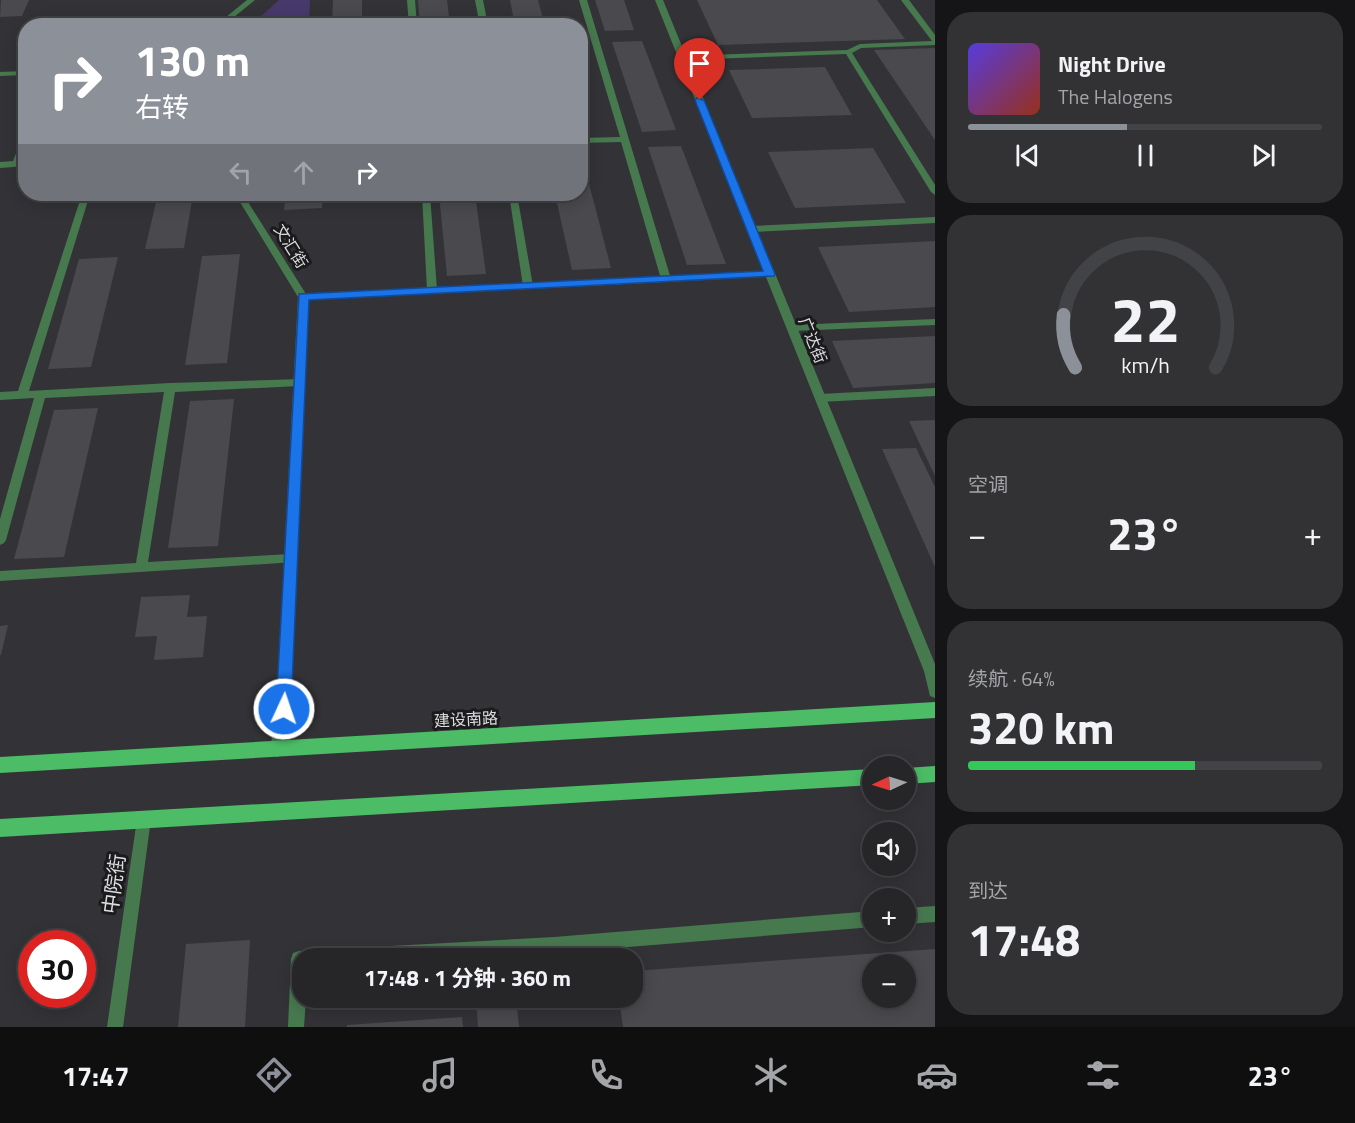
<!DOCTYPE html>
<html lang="zh">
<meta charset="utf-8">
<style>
body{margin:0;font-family:"Titillium Web","Noto Sans SC",sans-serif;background:#323235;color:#f1f3f6;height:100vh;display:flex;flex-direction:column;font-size:22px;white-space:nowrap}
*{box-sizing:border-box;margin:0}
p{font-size:20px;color:#a4a5a8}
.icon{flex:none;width:33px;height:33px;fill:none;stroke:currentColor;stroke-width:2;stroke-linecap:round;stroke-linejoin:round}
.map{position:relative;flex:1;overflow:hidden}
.drawer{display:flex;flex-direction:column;gap:12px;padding:12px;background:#151517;width:420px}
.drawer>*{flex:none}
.top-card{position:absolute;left:18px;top:18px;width:570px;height:183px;border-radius:24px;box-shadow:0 3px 15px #0003,0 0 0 2px #424346;background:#8c9099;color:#fff;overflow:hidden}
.needle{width:39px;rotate:266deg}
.fabs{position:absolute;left:862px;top:756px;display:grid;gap:12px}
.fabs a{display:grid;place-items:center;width:54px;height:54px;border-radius:50%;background:#262629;box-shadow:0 3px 15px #0003,0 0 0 2px #424346;font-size:30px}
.speed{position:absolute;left:18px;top:930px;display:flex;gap:12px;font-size:30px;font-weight:700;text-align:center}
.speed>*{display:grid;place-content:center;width:78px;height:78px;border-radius:50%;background:#262629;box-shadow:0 3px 15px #0003,0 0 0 2px #424346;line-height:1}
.speed .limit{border:9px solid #d22;background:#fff;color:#111}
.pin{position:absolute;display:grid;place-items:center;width:51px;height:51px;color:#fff;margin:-62px -26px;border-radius:50% 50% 50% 0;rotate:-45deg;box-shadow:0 0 6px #0007}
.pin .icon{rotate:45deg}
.me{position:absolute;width:66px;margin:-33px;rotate:3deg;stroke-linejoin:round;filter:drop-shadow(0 0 4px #0008)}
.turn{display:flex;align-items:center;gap:21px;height:126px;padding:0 18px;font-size:27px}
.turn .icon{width:78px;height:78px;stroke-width:2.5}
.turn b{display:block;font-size:42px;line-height:51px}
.lanes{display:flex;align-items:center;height:57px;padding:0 18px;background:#0003;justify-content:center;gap:30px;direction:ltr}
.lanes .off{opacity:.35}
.big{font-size:45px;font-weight:700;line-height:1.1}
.drawer .widget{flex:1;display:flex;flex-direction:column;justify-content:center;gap:9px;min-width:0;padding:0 21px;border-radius:24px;background:#323235}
.drawer .dial{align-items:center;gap:0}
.dial svg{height:156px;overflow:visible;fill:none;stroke:#424346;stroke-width:7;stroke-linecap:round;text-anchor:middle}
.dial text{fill:#f1f3f6;stroke:none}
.song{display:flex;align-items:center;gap:18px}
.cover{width:72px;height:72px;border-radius:9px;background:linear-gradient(135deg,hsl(250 70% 55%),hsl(10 70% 35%))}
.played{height:6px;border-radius:3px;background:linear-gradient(90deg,#8c9099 45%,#424346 45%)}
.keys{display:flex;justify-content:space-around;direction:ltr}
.heat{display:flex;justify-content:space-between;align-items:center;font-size:33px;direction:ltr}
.charge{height:9px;border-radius:4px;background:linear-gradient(90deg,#34c759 64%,#424346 0)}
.trip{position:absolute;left:292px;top:948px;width:351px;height:60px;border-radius:24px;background:#262629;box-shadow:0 3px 15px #0003,0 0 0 2px #424346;font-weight:700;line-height:60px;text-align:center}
.tab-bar{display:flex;height:96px;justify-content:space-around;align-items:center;background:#0f0f10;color:#a4a5a8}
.tab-bar .icon{width:42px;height:42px}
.tab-bar .active{color:#8c9099}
.tab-bar b{font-size:27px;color:#f1f3f6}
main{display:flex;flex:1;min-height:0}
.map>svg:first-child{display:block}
.green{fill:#47396b}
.building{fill:#4a494d;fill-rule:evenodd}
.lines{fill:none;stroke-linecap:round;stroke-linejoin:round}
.service{fill:#47794f;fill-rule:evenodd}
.minor{fill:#47794f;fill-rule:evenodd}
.primary{fill:#4cbd66;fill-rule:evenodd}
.route{fill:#1a73e8;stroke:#114b97;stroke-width:1.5}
.labels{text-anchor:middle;stroke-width:6;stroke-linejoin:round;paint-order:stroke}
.street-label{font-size:16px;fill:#dedde0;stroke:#1b1b1d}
.near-street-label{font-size:20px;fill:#dedde0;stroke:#1b1b1d}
</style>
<main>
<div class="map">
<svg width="935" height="1027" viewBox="0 0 935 1027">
<rect width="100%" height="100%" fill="#333337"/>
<path class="green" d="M279,0H310L309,25H251Z"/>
<g class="building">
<path d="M1,0H29L22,16L0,17Z"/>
<path d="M333,0H362V26H332Z"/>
<path d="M418,0H447L450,26H420Z"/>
<path d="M510,0H538L545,26H515Z"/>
<path d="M595,0H624L634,30L605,31Z"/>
<path d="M697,0H877L905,39L718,45Z"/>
<path d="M642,41L676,130L642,132L612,42Z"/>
<path d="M935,48V140L874,50Z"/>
<path d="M825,67L852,115L752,118L729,70Z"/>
<path d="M681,146L726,264L687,265L648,147Z"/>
<path d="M873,148L906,203L795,208L768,152Z"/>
<path d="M581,153L611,268L572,270L555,194H580Z"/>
<path d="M158,194H193L184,248L145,249Z"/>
<path d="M286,194H322V208L284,210Z"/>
<path d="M439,194H475L486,274L447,276Z"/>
<path d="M935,241V307L849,312L818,247Z"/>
<path d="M240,254L227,363L185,365L202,256Z"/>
<path d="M118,257L91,367L48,369L79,259Z"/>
<path d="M935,336V383L853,388L832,341Z"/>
<path d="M234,399L218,546L168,548L190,401Z"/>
<path d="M98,408L64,557L14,559L54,410Z"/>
<path d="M935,420V476L909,421Z"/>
<path d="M916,448L935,487V567L882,449Z"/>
<path d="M190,595L187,617L207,616L203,657L154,660L157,636L135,637L141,597Z"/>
<path d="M8,625L1,655H0V626Z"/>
<path d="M250,940L245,1027H178L186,944Z"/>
<path d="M935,949V1027H623L619,998H633V971ZM873,964H906V998H873Z"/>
<path d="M476,998H516L519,1027H478Z"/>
<path d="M462,1017L463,1027H347V1025Z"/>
</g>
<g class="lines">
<g class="service">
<path d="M407,0H415L417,26H409Z"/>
<path d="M475,0H483L488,26H480Z"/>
<path d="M579,0H587L671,279L669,281L666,282L661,279L621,142L580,143V138L620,137Z"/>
<path d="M901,0H909L935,35V45L861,48L852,53L935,185V195L931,192L846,54L682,60L678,58L682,56L847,50L860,44L932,41Z"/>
<path d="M23,136H26V150L22,161L26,160V166L0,168V162L13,161Z"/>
<path d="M82,194H90L29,391L170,383L303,379L304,382L303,385L299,386L175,392L148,562L291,554L295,556L297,559L295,562L0,581V571L136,563L164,392L45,398L6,540L4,543L0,545V519L34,398L0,400V392L18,391Z"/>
<path d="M422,194H430L437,290L432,293L427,290Z"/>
<path d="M509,194H517L533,286L528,289L523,286Z"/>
<path d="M935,217V223L752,232L747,229L752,226Z"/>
<path d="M935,319V325L792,331L787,328L792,325Z"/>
<path d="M935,388V396L820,402L815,398L820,394Z"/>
<path d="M935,906V922L906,924V908Z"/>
<path d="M873,911V927L554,953L451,958H303V998H306L304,1027H288L291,959L293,953L299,951L554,937Z"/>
</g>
<g class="minor">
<path d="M247,0H255L223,26H215Z"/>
<path d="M655,0H663L935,664V698L930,696L924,671L766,277L308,300L290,709L284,750L282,755L277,757L272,755L270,750L276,709L298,297L235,194H243L306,294L764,271Z"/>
<path d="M26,71V75L0,76V72Z"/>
<path d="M144,812L149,814L151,819L123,1027H107L137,819L139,814Z"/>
</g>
<g class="primary">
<path d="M935,702V718L0,773V757Z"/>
<path d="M935,766V782L906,784V768Z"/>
<path d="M873,769V785L0,837V819Z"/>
</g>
</g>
<path class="route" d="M697,98L704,100L775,274L774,276L309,300L291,709L289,714L284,716L278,714L276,709L299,294L763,271L695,100Z"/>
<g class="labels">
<g class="street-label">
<text transform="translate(291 246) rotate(58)" y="6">文汇街</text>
<text transform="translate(813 340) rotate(68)" y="6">广达街</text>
<text transform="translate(466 719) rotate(-3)" y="6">建设南路</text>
</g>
<g class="near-street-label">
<text transform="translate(114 884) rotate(-82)" y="7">中院街</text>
</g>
</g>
</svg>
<div class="fabs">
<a><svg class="needle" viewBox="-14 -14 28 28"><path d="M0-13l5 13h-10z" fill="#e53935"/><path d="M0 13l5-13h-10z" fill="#a4a5a8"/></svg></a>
<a><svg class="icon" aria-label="sound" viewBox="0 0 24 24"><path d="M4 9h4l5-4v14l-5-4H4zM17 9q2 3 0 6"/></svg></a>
<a>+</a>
<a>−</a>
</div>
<div class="speed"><div class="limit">30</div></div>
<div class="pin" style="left:700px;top:100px;background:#d93025"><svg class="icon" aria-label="arrive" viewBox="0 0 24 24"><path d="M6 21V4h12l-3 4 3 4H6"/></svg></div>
<svg class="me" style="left:284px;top:709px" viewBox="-20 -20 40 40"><circle r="17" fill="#1a73e8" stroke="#fff" stroke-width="3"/><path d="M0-11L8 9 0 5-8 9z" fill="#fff"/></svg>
<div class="trip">17:48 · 1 分钟 · 360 m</div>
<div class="top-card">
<div class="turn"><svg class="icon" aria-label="right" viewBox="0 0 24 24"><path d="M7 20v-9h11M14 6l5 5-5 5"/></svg><div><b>130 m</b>右转</div></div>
<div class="lanes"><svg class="icon off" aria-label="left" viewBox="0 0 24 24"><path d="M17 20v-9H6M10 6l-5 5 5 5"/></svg><svg class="icon off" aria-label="ahead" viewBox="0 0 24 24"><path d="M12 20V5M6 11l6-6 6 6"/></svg><svg class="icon" aria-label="right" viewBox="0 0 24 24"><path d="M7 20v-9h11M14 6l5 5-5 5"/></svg></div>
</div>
</div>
<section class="drawer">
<div class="widget">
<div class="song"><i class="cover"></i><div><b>Night Drive</b><p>The Halogens</p></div></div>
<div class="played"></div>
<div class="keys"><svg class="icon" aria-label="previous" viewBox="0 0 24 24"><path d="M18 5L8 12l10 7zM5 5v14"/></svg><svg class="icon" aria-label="pause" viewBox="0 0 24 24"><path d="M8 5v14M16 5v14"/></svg><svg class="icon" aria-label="next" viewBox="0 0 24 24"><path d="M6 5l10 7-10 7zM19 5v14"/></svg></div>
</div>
<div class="widget dial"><svg viewBox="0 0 100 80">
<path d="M14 69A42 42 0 1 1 86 69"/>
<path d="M14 69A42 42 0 0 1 8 42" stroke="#8c9099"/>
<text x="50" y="56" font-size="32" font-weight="700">22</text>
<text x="50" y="72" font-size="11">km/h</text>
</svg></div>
<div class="widget"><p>空调</p>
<div class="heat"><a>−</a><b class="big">23°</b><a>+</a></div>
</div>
<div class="widget"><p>续航 · 64%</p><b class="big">320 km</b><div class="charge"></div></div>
<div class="widget"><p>到达</p><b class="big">17:48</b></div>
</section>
</main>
<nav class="tab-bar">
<b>17:47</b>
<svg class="icon active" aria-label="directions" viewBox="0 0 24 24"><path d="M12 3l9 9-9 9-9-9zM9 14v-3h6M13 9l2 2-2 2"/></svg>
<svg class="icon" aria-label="music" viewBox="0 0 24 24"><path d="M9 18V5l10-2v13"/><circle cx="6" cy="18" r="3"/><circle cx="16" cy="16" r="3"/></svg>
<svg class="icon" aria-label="phone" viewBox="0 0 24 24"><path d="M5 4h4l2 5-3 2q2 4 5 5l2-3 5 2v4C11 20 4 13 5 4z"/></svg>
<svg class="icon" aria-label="climate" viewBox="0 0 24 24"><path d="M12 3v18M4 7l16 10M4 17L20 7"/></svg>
<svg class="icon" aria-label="car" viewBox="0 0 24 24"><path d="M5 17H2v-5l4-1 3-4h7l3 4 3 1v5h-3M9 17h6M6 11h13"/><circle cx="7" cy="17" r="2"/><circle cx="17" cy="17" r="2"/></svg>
<svg class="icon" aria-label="filters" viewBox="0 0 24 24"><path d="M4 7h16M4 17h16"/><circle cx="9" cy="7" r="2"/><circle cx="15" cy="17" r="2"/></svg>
<b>23°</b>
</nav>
